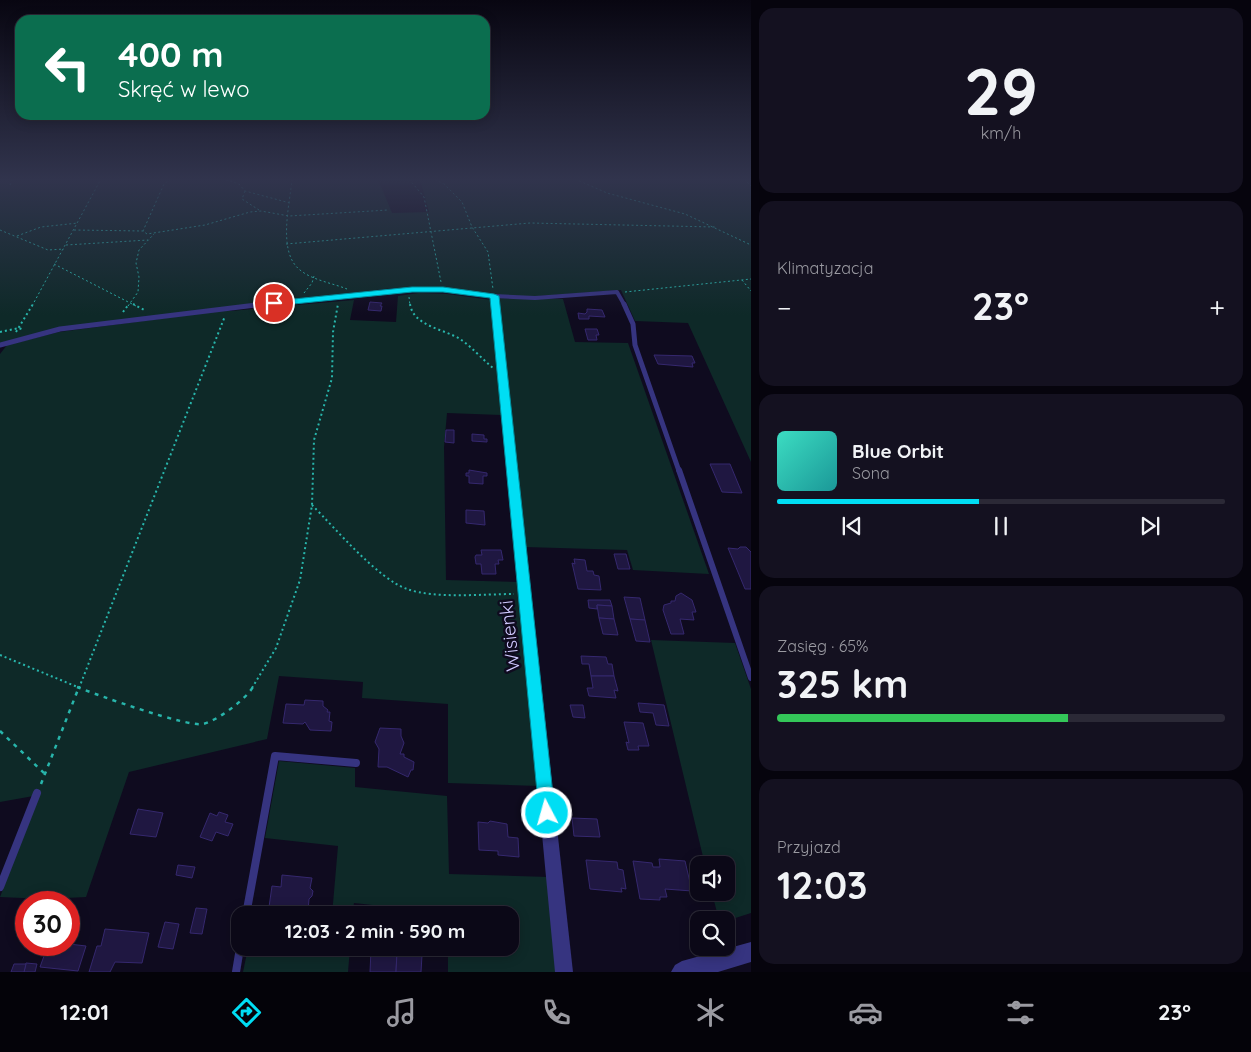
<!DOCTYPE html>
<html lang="pl">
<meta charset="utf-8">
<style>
body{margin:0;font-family:Quicksand,sans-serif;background:#141120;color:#f1f3f6;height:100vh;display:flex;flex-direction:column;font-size:19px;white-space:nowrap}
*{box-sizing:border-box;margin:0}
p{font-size:16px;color:#9a9aa1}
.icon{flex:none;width:28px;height:28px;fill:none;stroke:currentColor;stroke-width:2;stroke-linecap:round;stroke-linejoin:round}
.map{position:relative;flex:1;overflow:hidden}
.panel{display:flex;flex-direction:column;gap:8px;padding:8px;background:#06040d;width:500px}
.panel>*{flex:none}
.banner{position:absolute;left:15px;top:15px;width:475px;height:105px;border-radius:15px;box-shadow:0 2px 12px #0003,0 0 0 1px #2b2936;background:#0b6e4f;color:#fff;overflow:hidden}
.tools{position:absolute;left:690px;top:856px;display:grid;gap:10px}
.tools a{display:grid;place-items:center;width:45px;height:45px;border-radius:10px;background:#0b0817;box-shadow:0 2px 12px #0003,0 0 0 1px #2b2936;font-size:25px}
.speed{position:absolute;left:15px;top:891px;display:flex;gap:10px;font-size:25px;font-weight:700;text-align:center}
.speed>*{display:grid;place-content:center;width:65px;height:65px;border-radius:50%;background:#0b0817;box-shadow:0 2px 12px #0003,0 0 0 1px #2b2936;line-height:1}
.speed .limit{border:8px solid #d22;background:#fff;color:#111}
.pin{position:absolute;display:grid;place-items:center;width:42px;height:42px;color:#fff;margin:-21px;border:2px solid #fff;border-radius:50%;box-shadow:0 1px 5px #0007}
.me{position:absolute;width:55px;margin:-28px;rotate:354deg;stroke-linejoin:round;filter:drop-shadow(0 0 4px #0008)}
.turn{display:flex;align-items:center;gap:18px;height:105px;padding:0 20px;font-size:22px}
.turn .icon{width:65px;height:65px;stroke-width:2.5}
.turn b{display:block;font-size:35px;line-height:42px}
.big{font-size:38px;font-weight:800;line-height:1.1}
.panel .card{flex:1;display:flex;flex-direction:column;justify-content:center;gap:8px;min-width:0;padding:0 18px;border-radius:15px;background:#141120}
.panel .dial{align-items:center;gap:0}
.dial b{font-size:65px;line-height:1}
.song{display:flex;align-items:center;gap:15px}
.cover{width:60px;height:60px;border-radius:8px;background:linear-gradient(135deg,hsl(170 70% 55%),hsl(180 70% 35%))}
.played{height:5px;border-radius:2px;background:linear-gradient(90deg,#00def4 45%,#2b2936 45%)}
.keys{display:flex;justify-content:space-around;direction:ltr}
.heat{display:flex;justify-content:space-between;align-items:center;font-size:28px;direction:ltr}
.charge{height:8px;border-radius:4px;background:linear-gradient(90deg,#34c759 65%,#2b2936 0)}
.trip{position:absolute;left:231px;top:906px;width:288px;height:50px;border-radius:15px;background:#0b0817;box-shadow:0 2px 12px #0003,0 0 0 1px #2b2936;font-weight:800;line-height:50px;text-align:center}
.menu{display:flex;height:80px;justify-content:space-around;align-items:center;background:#040309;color:#9a9aa1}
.menu .icon{width:35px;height:35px}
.menu .active{color:#00def4}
.menu b{font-size:22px;color:#f1f3f6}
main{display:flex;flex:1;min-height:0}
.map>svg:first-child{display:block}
.green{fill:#0e2928}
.building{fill:#1f1741;stroke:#35286e}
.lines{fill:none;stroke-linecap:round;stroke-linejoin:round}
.path-far2{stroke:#28b5ab;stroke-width:1;stroke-dasharray:2 2.5;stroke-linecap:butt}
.path-far1{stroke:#28b5ab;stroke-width:2;stroke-dasharray:2 3;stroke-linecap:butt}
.path{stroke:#28b5ab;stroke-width:2.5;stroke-dasharray:4 5.5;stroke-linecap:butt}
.service-far3{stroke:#363480;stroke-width:4}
.service-far2{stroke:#363480;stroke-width:5}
.service-far1{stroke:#363480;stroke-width:6}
.service{stroke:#363480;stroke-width:8}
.minor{fill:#363480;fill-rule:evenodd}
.tertiary{fill:#363480;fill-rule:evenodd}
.route{fill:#00def4;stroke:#00909f}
.labels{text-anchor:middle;stroke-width:5;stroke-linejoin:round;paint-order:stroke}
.near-street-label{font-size:19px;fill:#cfc9ff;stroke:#0f0b1f}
</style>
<main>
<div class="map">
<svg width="751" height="972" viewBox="0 0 751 972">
<rect width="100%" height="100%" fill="#0f0b1f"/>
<g class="green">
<path d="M0,179H378L392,213L429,212L420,179H751V462L688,323L635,321L621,290L539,296H505L446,288H393L61,328L0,343Z"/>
<path d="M419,293L447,294L491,300L501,415L447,413L444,447L446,580L519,582L539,786L448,783V704L362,698L363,682L279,676L267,739L129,772L86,897L45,899L0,897L39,795L0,802V354L7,345L59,332L227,310L230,311L354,300L350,320L396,322L398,296Z"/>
<path d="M498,298L563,299L575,342L628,343L709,574L633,570L627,550L525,547Z"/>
<path d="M651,640L735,643L751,689V913L726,921L719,920L712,893L726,892V865H705Z"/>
<path d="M279,761L355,768V787L447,796L449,874L549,877L558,972H448V948H510V915H447V913L354,903L352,915H332L338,846L265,838Z"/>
<path d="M248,948H350L348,972H243Z"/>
</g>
<g class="building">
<path d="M370,302L382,303L380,306H382L381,311L368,310Z"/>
<path d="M587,309L602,310L605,317L589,316V319H579L578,313L585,314L587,312Z"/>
<path d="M585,329H597L599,335H596L597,340H588Z"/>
<path d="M654,355L692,356L695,363H692L693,367L658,364Z"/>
<path d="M446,430H454V443L445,442Z"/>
<path d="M472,434L484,435V439H487V442L472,441Z"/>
<path d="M710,464H730L742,493L722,492Z"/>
<path d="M469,470L487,473V476H483V484L469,483V476H466V473H469Z"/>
<path d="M466,510L484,511L485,525L466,523Z"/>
<path d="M740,547H746L751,552V589H745L728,548L738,549Z"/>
<path d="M481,550H501L503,560H498L499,564H495L496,574H482L481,564H476L475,557L476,555H482Z"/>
<path d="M614,554H626L630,569H618Z"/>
<path d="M574,559L585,560L587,571H593L594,575L599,576L601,590L578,589L572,563L575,564Z"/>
<path d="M681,593L692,600L696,612H692L694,620L680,619L684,634H671L663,610L664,605L671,603V601H675L676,596Z"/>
<path d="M624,597L640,598L645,620L630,619Z"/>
<path d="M588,600H610L612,606L597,605V609L589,608Z"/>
<path d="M597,605L612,606L614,619L599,618Z"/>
<path d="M599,618L614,619L618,635L603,634Z"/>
<path d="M630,619L645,620L650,642L636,641Z"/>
<path d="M581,656L606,657L608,664H612L614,676H591L589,664H582Z"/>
<path d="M591,676H614L618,691L614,690L616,698L589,696L587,688H593Z"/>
<path d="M305,700L323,701V706L328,710L327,712H330L329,721L332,722L331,731L310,730L305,722L303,724L283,723L286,704L304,705Z"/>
<path d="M638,703L664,705L669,726L656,725L653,713L640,712Z"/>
<path d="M570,705H583L585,718L573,717Z"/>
<path d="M624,722L643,723L649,746H638L639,750H628L626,742L629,743Z"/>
<path d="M380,728L401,729V736L404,743L400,754H404V757L414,762L413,770H411L408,777L387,767H378L379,749L375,742Z"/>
<path d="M138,809L163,813L156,837L130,834Z"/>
<path d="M219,812L228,815L225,822L233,824L228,836L216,832L212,841L200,837L210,813L217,816Z"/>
<path d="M572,818L597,819L600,837L574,836Z"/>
<path d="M490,821L507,824L508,837L518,838L519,857L498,855V851L479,850L478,822L488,823Z"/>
<path d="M659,859L685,861L692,891L665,889L667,897H660V900L640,899L633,861L652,863L653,867H660Z"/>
<path d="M586,860L617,862L618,869L623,870L626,889L621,888L622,892L590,889Z"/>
<path d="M178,865L195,867L192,878L176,875Z"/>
<path d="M282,875L312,878L310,888L313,891L312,896L309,899L308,911L269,907L272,886L281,887Z"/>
<path d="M196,908L207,909L202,934L190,933Z"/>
<path d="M165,922L179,924L173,949L158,947Z"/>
<path d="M105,929L149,933L142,963L115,962L110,972H89L97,946H101Z"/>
<path d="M69,944L86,946L78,971L40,967L48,945Z"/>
<path d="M371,950L397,952L396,972H370Z"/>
<path d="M397,952L422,955L421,972H396Z"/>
<path d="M26,963L37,964L35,972H24Z"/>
<path d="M14,964H26L24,972H11Z"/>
</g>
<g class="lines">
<g class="path-far2">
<path d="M171,179L164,184L143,231L147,234L205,225L250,212L261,211L289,216L388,210"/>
<path d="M222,179L230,181L234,179"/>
<path d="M292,179C290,204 277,252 300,270C312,280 332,283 347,289"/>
<path d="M300,179H327"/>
<path d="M409,179L424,197L441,282"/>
<path d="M435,179L443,184"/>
<path d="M442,179L444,184L462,202L472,227L488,252L493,289"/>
<path d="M575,179L607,193L685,214L751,245"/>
<path d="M744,179L751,186"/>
<path d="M230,181L239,184L245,191L290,203"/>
<path d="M10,185L13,179"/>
<path d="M245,191L242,199L259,210"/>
<path d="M0,230L48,250L64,249"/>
<path d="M74,230L143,231"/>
<path d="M17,236L41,227L78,223"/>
<path d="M286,244L530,223L715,227"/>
<path d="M66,245L148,240"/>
<path d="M54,264L136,306"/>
<path d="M742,280L751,291"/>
<path d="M625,292L751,279"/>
<path d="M304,293L312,283L314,276"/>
<path d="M409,297L410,306"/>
<path d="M32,306L101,179"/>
<path d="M128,306L138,292L139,277L136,263L139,250L154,234"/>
</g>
<g class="path-far1">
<path d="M133,304L146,311"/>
<path d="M410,304C413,326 444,329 460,339C472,347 482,359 493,368"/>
<path d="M123,312L129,304"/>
<path d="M0,332L19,328L24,330"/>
<path d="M16,332L33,304"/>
<path d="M312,505C335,528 378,579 407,589C434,599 484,594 514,594"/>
<path d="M0,655L80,688"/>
<path d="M79,688L225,316"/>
<path d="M252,688L276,648L300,580L312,505L314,440L332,378L333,332L338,304"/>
</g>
<g class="path">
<path d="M77,687C97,695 186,727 203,724C217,721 246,699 253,687"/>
<path d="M0,731L45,774"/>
<path d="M41,784L79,687"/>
</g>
<path class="service-far3" d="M252,306L413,290H443L494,296L535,298L617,292L625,306"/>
<g class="service-far2">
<path d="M624,304L633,324L635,345L679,471"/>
<path d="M0,345L60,329L264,304"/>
</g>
<path class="service-far1" d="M679,470L751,678"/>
<g class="service">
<path d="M0,887L37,793"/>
<path d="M246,915L275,756L356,763"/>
<path d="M236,972L240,948"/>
</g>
<path class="minor" d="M491,294H497L498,296L573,972H555Z"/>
<path class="tertiary" d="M751,942V962L718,972H671L675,965L682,961Z"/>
</g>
<linearGradient id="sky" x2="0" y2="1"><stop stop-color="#080611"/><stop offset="0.57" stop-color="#31344d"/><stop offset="1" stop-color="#31344d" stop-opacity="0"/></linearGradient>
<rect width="751" height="315" fill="url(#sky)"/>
<path class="route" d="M412,287H443L494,294L499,296L555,813L553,819L547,821L541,819L539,813L490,298L443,292H412L274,306L270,303L274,301Z"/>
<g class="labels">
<g class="near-street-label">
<text transform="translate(509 636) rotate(-96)" y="7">Wisienki</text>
</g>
</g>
</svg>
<div class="tools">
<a><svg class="icon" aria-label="sound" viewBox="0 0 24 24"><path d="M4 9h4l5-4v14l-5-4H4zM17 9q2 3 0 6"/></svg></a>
<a><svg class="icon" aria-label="search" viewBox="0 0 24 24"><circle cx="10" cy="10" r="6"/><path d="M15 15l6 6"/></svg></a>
</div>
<div class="speed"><div class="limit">30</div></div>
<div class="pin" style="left:274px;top:303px;background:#d93025"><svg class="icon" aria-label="arrive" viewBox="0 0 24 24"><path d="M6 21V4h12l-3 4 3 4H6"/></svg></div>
<svg class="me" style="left:547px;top:813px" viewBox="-20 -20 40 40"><circle r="17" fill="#00def4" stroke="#fff" stroke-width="3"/><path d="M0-11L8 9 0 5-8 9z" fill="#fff"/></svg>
<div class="trip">12:03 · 2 min · 590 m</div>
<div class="banner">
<div class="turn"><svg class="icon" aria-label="left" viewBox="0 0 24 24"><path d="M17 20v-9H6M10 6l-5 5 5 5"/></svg><div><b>400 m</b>Skręć w lewo</div></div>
</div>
</div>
<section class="panel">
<div class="card dial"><b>29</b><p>km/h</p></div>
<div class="card"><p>Klimatyzacja</p>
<div class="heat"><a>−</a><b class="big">23°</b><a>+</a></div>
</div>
<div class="card">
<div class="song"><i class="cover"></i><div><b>Blue Orbit</b><p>Sona</p></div></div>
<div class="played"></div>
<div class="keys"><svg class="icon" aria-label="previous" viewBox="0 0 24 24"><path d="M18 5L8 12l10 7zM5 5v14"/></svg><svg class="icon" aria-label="pause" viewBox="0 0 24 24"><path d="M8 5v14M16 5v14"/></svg><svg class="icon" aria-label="next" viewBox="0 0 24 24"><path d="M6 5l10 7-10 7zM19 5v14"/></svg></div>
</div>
<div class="card"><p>Zasięg · 65%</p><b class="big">325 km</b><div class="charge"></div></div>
<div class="card"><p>Przyjazd</p><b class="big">12:03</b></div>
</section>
</main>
<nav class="menu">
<b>12:01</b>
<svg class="icon active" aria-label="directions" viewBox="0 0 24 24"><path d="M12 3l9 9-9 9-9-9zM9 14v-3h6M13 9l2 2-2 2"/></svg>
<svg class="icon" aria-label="music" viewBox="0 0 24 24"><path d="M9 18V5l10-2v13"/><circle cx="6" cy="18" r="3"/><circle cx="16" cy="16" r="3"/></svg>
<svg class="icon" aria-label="phone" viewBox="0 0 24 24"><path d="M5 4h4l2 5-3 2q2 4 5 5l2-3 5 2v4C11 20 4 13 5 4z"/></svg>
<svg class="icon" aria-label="climate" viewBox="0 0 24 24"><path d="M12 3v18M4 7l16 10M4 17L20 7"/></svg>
<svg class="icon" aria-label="car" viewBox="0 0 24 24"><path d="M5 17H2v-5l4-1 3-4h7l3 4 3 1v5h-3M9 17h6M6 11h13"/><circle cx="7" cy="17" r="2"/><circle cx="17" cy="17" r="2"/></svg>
<svg class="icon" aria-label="filters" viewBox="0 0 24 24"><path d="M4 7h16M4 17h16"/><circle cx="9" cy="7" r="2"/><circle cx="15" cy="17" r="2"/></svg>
<b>23°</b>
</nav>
